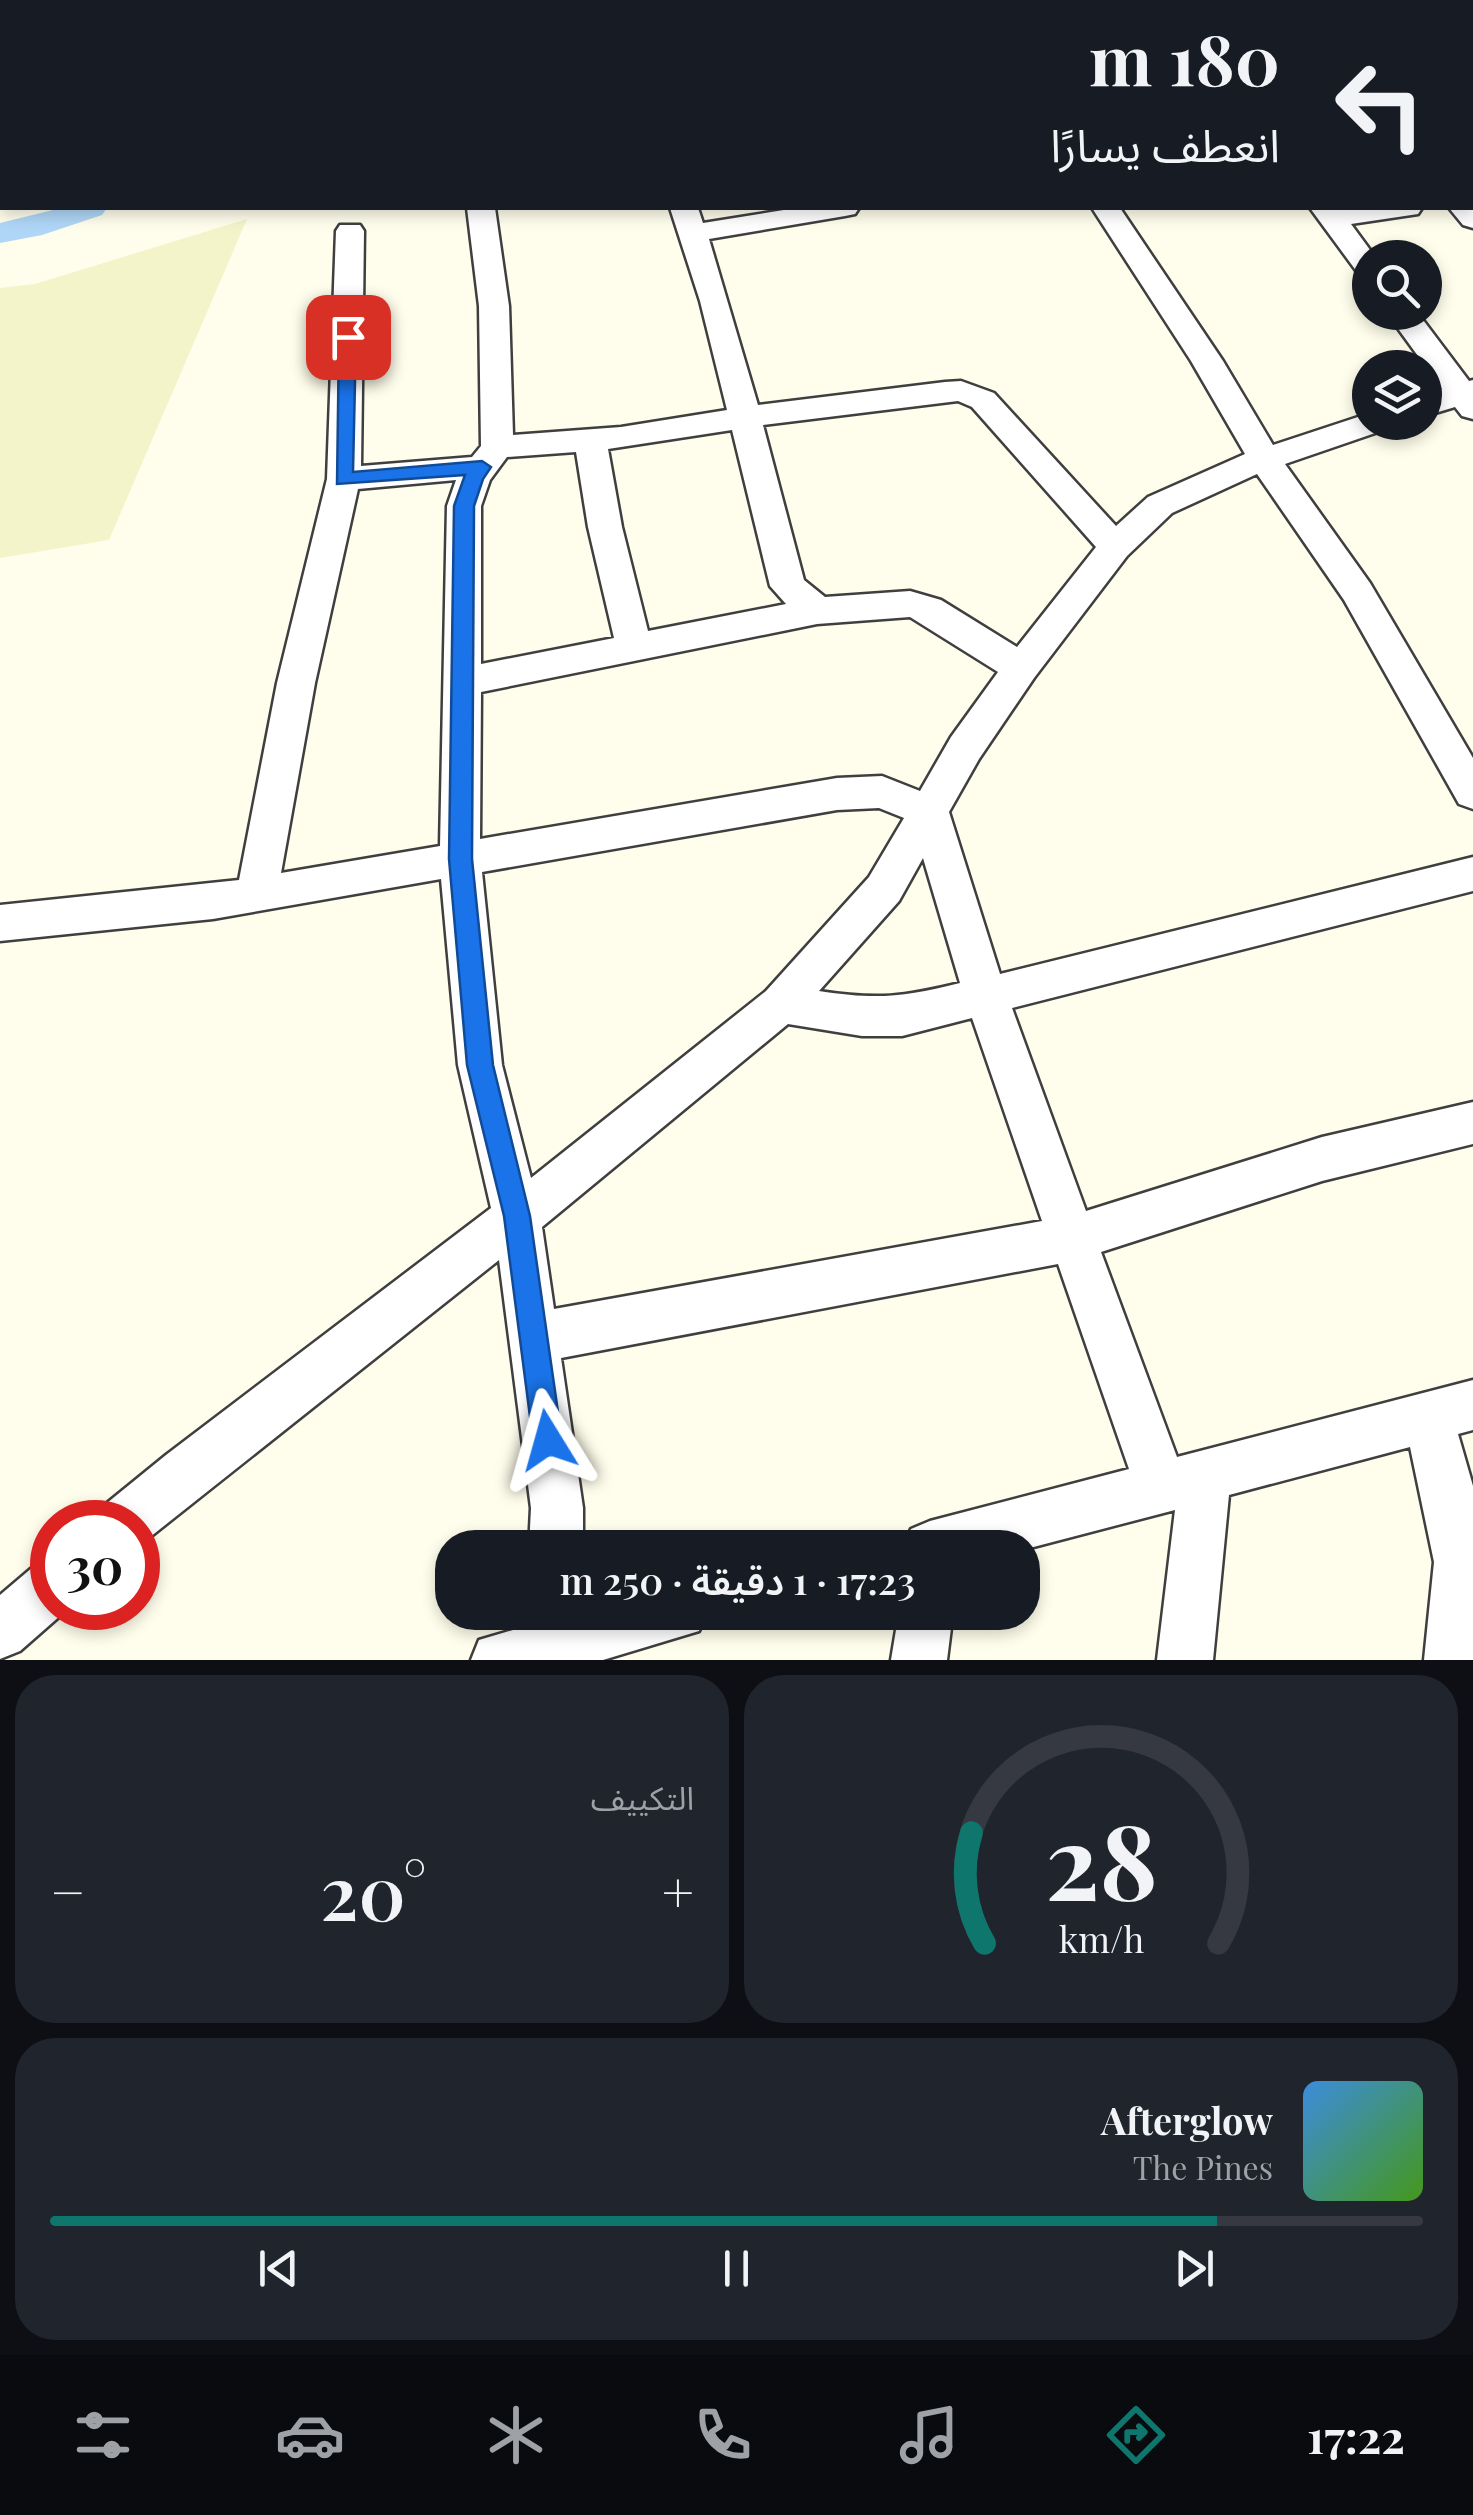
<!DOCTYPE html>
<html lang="ar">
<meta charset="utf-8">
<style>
body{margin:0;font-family:"Playfair Display","Noto Sans Arabic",serif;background:#20242c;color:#f1f3f6;direction:rtl;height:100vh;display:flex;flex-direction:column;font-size:38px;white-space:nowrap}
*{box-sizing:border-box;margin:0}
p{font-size:32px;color:#9ea1a6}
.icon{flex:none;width:55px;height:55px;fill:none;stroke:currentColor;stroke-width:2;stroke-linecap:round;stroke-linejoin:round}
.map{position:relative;height:1660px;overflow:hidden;direction:ltr}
.side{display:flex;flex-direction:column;gap:15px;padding:15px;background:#0d0f14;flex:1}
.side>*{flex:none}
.guide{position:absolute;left:0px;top:0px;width:1475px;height:210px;box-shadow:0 5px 15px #0003;direction:rtl;background:#171b24;color:#f1f3f6;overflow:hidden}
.buttons{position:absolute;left:1352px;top:240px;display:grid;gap:20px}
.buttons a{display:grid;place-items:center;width:90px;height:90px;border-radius:50%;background:#171b24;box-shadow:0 5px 15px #0003;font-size:50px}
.speed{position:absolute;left:30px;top:1500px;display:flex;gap:20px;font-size:50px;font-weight:700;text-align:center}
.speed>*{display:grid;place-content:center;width:130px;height:130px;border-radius:50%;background:#171b24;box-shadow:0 5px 15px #0003;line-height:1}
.speed .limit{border:15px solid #d22;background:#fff;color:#111}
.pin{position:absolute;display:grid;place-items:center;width:85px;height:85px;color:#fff;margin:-42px;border-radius:20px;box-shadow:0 5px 15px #0006}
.me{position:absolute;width:110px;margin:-55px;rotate:352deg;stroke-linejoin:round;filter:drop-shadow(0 0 8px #0008)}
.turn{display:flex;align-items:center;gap:35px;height:210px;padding:0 30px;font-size:45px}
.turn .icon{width:130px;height:130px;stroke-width:2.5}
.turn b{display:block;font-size:70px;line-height:85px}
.big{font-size:75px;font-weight:600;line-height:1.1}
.side .tile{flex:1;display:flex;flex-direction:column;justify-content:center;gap:15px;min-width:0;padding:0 35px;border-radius:40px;background:#20242c}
.side .dial{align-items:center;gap:0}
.dial svg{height:260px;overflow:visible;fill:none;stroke:#363941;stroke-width:7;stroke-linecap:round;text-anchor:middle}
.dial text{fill:#f1f3f6;stroke:none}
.song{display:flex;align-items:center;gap:30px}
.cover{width:120px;height:120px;border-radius:15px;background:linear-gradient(135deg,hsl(210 70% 55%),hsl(100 70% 35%))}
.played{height:10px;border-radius:5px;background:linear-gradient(90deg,#0f766e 85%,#363941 85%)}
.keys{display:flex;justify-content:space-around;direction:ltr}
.heat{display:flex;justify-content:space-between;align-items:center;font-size:55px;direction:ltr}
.side .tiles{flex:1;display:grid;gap:15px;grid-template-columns:1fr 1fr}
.tile:last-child{grid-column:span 2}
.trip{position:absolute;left:435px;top:1530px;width:605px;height:100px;border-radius:40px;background:#171b24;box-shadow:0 5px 15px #0003;font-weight:600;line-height:100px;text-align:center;direction:rtl}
.dock{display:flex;height:160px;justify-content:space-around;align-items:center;background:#090b0e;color:#9ea1a6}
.dock .icon{width:70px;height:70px}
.dock .selected{color:#0f766e}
.dock b{font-size:45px;color:#f1f3f6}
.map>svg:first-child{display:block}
.farmland{fill:#f4f4cb}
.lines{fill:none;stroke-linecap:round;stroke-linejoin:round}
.canal{fill:#afd6f6;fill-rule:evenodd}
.minor-casing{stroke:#3f3f3f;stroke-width:5}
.minor{fill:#fff;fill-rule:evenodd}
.route{fill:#1a73e8;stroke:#114b97;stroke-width:2.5}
</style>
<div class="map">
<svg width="1473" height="1660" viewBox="0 0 1473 1660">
<rect width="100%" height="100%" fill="#fffdeb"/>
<g class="farmland">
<path d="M0,0H303L313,2H2L0,168Z"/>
<path d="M247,219L109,540L0,558V288L35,284Z"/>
</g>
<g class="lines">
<path class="canal" d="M61,208H107L102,215L42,235L0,243V223Z"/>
<defs>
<g id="minor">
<path d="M964,0H988L989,2H965Z"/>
<path d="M1117,0H1143L1144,2H1119Z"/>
<rect x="1472" y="81" width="1" height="16"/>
<path d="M1473,202V228L1463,225L1449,208H1472Z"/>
<path d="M467,208H495L509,306L513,435L621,427L727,410L700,301L670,208H698L703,223L796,208H859L855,214L845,216L709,239L758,405L945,382L961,381L994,393L1116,526L1148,497L1245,454L1191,361L1092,208H1120L1223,361L1273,445L1370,413V422H1392L1387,429L1285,464L1370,583L1473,758V809L1459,804L1344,600L1257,474L1172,513L1127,556L1034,678L979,759L949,812L1000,974L1473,857V891L1012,1008L1086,1211L1322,1137L1473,1102V1144L1322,1181L1101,1252L1177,1457L1473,1380V1430L1458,1434L1473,1486V1660H1424L1434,1562L1410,1447L1229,1495L1213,1660H1157L1175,1510L1022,1550L903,1548L911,1529L930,1521L1129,1469L1058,1264L561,1358L583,1508V1548H529L531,1508L499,1260L145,1541L138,1544V1522H100L107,1503L166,1455L491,1208L458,1065L441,879L213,919L0,941V905L239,880L277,683L327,479L336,231L340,225H360L364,231L361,466L472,457L481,446L479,306ZM958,401L972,407L1096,547L1017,647L941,600L910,591L825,597L804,580L763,425ZM732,430L770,586L786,604L648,631L622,527L608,449ZM576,452L588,527L614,638L481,664V506L490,480L507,457ZM456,480L447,506L440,846L281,873L315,683L358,489ZM910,617L998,672L951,737L920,791L882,776L837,778L480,839L481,692L817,624ZM879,808L904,818L869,877L766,991L531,1178L502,1065L482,872L837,810ZM923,858L960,983C904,997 877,1000 819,991L899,901ZM972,1018L1042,1221L554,1309L542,1227L788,1024L862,1036H902Z"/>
<path d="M1310,208H1422L1418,214L1351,224L1376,258H1370V279L1360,276Z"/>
<path d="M1386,312H1417L1469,381L1473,380V419L1462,416L1455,407L1425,416V395L1442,389Z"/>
<path d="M52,1559V1608H69L20,1651L0,1659V1595L33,1567Z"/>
<path d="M574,1612H707L699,1631L603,1660H471L479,1640Z"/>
<path d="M899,1612H953L947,1660H891Z"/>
</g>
</defs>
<use href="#minor" class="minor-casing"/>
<use href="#minor" class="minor"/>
</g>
<path class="route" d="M348,332L356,337L353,472L482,461L491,467L483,479L474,506L472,859L493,1065L530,1216L562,1440L558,1450L548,1454L537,1450L533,1440L504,1216L467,1065L449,859L454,506L465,475L337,484L339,337Z"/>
</svg>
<div class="buttons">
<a><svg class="icon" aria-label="search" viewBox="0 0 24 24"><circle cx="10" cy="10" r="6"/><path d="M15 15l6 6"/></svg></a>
<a><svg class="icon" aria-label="layers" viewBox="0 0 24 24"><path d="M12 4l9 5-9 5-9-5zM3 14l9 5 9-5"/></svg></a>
</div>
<div class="speed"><div class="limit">30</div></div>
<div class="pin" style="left:348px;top:337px;background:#d93025"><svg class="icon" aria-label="arrive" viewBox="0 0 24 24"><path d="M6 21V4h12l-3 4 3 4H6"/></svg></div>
<svg class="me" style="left:548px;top:1440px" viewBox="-20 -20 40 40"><path d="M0-17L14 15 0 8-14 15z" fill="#1a73e8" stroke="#fff" stroke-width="4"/></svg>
<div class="trip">17:23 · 1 دقيقة · 250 m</div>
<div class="guide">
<div class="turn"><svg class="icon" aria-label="left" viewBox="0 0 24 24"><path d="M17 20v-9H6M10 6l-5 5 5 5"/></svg><div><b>180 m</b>انعطف يسارًا</div></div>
</div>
</div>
<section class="side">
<div class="tiles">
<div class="tile dial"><svg viewBox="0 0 100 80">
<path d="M14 69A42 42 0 1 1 86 69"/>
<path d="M14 69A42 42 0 0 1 10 35" stroke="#0f766e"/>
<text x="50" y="56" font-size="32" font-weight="700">28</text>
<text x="50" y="72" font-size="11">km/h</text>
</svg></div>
<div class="tile"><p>التكييف</p>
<div class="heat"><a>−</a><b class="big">20°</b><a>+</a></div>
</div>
<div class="tile">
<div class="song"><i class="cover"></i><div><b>Afterglow</b><p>The Pines</p></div></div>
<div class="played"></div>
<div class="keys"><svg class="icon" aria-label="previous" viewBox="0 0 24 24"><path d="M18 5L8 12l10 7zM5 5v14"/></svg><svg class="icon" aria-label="pause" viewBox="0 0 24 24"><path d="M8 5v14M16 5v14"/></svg><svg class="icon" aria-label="next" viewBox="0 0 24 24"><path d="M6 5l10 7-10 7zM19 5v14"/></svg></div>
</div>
</div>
</section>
<nav class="dock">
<b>17:22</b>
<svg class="icon selected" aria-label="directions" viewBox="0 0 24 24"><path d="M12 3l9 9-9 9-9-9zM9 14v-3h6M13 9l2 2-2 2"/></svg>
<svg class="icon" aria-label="music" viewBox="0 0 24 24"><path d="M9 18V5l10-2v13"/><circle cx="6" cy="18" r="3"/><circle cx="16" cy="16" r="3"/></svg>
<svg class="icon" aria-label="phone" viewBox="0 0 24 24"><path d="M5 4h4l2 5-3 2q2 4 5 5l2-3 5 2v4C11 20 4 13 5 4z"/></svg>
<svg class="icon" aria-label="climate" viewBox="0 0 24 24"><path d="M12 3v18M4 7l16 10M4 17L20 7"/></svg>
<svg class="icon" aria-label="car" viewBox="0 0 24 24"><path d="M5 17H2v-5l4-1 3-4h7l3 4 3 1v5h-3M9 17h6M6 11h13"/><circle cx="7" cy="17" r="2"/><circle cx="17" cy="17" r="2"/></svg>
<svg class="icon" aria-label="filters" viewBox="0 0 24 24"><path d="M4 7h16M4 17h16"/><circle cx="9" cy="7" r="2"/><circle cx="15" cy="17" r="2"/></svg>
</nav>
